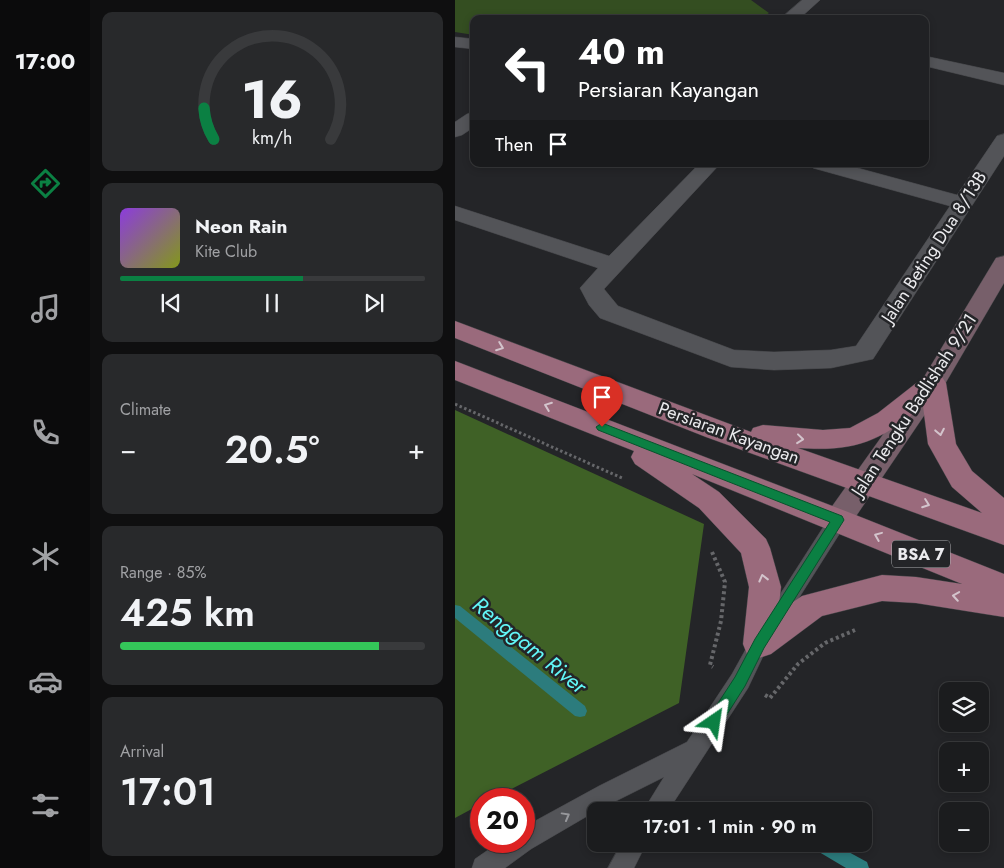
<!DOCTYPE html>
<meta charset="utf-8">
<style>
body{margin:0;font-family:Jost,sans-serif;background:#28292b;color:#f1f3f6;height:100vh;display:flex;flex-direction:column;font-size:19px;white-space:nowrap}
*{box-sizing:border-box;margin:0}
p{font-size:16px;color:#a0a1a4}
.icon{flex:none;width:28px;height:28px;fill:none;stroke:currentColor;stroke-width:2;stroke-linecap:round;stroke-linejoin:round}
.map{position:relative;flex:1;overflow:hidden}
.panel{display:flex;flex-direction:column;gap:12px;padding:12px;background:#0f0f10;width:365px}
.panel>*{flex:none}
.top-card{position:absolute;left:15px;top:15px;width:459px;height:152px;border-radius:10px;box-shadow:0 2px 8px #0003,0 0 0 1px #393a3c;background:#202124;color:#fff;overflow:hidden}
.fabs{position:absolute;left:484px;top:682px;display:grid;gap:10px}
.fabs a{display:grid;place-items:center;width:50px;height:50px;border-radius:10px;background:#1b1c1e;box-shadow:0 2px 8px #0003,0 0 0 1px #393a3c;font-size:25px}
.speed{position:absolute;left:15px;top:788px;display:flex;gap:10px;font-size:25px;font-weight:700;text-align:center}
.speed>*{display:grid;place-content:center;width:65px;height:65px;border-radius:50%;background:#1b1c1e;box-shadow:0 2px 8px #0003,0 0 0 1px #393a3c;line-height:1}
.speed .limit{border:8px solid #d22;background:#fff;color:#111}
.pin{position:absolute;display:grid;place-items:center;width:42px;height:42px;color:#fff;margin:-51px -21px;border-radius:50% 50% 50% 0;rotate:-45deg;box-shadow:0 0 5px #0007}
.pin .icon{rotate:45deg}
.me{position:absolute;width:55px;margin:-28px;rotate:32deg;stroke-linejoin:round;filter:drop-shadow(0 0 4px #0008)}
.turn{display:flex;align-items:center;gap:18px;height:105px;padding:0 25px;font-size:22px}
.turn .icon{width:65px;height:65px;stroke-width:2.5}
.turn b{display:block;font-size:35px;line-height:42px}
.then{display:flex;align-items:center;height:48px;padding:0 25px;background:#0003;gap:10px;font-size:19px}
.big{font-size:38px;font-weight:600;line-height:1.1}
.panel .widget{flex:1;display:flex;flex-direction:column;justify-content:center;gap:8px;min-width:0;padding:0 18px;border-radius:10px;background:#28292b}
.panel .dial{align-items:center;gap:0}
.dial svg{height:130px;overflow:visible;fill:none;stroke:#393a3c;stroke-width:7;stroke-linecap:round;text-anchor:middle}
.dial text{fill:#f1f3f6;stroke:none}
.song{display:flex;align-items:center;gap:15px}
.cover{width:60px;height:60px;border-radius:8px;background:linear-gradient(135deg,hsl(270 70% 55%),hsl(70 70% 35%))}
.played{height:5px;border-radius:2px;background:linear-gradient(90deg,#0b8043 60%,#393a3c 60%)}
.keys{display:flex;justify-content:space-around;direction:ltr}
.heat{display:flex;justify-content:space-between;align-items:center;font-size:28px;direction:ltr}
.charge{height:8px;border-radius:4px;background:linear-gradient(90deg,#34c759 85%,#393a3c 0)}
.trip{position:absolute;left:132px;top:802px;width:285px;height:50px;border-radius:10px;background:#1b1c1e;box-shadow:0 2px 8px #0003,0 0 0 1px #393a3c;font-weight:600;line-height:50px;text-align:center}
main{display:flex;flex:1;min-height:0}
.tab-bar{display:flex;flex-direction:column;width:90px;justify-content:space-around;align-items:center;background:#0b0b0c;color:#a0a1a4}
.tab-bar .icon{width:35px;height:35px}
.tab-bar .on{color:#0b8043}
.tab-bar b{font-size:22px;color:#f1f3f6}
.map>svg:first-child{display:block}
.green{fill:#344e21}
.forest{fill:#3f6126}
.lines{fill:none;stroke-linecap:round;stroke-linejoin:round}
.stream{fill:#2c7c7d;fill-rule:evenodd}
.lane-casing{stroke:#424346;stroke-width:1}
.street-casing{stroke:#424346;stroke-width:1}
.secondary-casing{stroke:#424346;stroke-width:1}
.primary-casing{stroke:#424346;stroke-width:1}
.path-far1{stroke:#66676a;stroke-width:3;stroke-dasharray:2.5 2.5;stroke-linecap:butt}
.path{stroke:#66676a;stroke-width:4;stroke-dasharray:3 3;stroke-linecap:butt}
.lane{fill:#535458;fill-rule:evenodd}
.street{fill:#535458;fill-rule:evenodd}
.secondary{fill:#775f6a;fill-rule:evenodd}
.primary{fill:#9a6a7c;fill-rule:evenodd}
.oneway{stroke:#d3c4cc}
.oneway2{stroke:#97989c}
.route{fill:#0b8043;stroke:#07532c}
.labels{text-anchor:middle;stroke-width:5;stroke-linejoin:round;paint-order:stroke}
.shield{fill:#242528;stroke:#afb0b3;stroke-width:1}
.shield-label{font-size:16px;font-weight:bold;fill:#ebebee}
.street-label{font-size:18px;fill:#ebebee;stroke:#242528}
.near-water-label{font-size:22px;font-style:italic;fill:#62f7f8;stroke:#242528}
</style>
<main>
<nav class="tab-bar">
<b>17:00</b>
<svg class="icon on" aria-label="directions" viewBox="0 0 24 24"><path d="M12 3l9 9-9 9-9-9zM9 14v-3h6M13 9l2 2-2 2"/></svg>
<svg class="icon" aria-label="music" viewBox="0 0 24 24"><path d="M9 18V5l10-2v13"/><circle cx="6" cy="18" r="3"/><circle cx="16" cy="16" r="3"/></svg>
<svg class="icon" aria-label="phone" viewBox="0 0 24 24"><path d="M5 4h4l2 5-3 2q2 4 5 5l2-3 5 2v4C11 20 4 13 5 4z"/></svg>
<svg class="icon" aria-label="climate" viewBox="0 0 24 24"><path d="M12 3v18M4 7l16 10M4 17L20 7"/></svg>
<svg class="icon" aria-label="car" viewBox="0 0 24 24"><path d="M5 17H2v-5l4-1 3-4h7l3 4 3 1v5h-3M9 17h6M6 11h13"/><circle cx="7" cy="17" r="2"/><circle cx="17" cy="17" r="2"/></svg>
<svg class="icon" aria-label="filters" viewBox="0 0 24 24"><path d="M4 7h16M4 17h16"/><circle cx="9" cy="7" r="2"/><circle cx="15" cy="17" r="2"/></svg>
</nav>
<section class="panel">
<div class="widget dial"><svg viewBox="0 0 100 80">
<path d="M14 69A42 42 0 1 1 86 69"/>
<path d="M14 69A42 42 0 0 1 8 50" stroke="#0b8043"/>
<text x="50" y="56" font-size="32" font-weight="700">16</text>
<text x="50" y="72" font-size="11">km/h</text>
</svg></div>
<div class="widget">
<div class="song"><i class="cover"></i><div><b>Neon Rain</b><p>Kite Club</p></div></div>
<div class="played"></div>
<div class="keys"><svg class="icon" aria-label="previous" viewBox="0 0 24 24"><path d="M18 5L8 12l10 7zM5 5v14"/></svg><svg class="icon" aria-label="pause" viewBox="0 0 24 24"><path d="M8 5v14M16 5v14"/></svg><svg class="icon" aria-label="next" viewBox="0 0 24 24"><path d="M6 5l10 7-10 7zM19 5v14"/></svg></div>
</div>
<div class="widget"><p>Climate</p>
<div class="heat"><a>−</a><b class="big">20.5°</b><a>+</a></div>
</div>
<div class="widget"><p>Range · 85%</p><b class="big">425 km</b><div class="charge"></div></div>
<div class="widget"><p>Arrival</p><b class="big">17:01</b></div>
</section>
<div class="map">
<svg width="549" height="868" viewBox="0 0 549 868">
<rect width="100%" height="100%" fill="#242528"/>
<path class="green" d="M0,0H296L314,13L304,19H19V35L0,32Z"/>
<path class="forest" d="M0,410L249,524L224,703L37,799H26V804L0,818Z"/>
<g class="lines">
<g class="stream">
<path d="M0,605L5,606L130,706L132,711L130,716L125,717L120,716L0,618Z"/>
<path d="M356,844H379L412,862L414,868H391L359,849Z"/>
</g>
<defs>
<g id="lane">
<path d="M383,513L390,515L392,520L390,525L311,650L293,688L213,811H188L209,777L141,811L76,849L50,868H17L20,859L46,841H69V827L144,786L232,742L277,674L297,638L376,515Z"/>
<path d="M166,844H191L179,868H153Z"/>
</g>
<g id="street">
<path d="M347,0H365L344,19H325Z"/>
<path d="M0,37L19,39V49L0,47Z"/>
<path d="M470,56L549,73V85L470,66Z"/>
<path d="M19,112V127L7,135L0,137V122L12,114Z"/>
<path d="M549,134V156L418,359L376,368L319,370L276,367L145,318L134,305L125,288L143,268L0,220V206L154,256L244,164H265L149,289L163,306L279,350L319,352L376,350L401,346L495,206L358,168L355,164H388L502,195L542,136Z"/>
</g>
<path id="secondary" d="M549,256V283L487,389L393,528L383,532L373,528L368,520L373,512L469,377L541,258Z"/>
<g id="primary">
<path d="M0,321L296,432L298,428L308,425L368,430L395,428L423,413L469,377L478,374L487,377L491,383L501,444L517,471L549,498V545L251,437L0,338ZM468,406L473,444L497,487L527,513L343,448C399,452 425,442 468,406Z"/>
<path d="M0,361L393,512L549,574V617L461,603L427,601L367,616L316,654L304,658L292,654L288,644L294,587L286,553L244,508L180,464L176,457L179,451L0,380ZM237,474L507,584L461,577L427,575L347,596L323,612L326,587L315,548L311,539L264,492Z"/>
</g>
</defs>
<use href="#lane" class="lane-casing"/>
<use href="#street" class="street-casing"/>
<use href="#secondary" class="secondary-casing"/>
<use href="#primary" class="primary-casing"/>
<path class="path-far1" d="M0,404L167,478"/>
<g class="path">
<path d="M257,552L270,582L266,621L255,665L258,667"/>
<path d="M310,695L315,698L343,664L370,643L400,630"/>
</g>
<use href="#lane" class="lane"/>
<use href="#street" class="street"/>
<use href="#secondary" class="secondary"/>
<use href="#primary" class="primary"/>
</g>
<defs><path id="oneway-chevron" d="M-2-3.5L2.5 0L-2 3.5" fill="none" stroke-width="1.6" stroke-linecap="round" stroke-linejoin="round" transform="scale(1.25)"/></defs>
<g class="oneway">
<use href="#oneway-chevron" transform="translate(45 347) rotate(21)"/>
<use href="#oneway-chevron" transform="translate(93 406) rotate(-159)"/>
<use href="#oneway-chevron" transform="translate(485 432) rotate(79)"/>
<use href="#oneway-chevron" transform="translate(345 439) rotate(6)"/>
<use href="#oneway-chevron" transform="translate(471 504) rotate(20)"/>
<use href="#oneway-chevron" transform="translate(423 536) rotate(-158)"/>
<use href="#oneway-chevron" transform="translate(308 578) rotate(-104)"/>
<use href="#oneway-chevron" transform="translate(501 596) rotate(-171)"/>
</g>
<use class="oneway2" href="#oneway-chevron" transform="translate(111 816) rotate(-29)"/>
<path class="route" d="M147,423L387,516L389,520L309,648L290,686L264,727L259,729L254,727L252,722L254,717L280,677L300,639L375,522L143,430L141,427Z"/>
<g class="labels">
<rect class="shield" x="437" y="540.5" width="58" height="27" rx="4"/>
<g class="shield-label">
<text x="466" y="560">BSA 7</text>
</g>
<g class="street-label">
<text transform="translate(479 247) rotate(-57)" y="6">Jalan Beting Dua 8/13B</text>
<text transform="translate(459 405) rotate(-57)" y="6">Jalan Tengku Badlishah 9/21</text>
<text transform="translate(274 433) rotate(20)" y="6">Persiaran Kayangan</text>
</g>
<g class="near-water-label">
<text transform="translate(75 645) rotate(39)" y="8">Renggam River</text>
</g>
</g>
</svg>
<div class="fabs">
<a><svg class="icon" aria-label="layers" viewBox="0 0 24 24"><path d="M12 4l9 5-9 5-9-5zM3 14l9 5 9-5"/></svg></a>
<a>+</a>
<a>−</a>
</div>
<div class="speed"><div class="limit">20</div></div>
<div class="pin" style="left:147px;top:427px;background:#d93025"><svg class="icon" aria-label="arrive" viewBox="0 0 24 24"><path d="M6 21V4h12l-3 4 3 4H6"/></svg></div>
<svg class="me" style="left:259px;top:722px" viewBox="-20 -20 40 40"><path d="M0-17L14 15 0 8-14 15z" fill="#0b8043" stroke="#fff" stroke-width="4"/></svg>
<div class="trip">17:01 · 1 min · 90 m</div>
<div class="top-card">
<div class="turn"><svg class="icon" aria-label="left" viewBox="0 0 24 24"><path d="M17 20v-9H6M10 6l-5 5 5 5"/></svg><div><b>40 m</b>Persiaran Kayangan</div></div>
<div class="then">Then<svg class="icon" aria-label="arrive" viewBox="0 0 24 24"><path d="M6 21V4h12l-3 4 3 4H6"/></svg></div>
</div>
</div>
</main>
